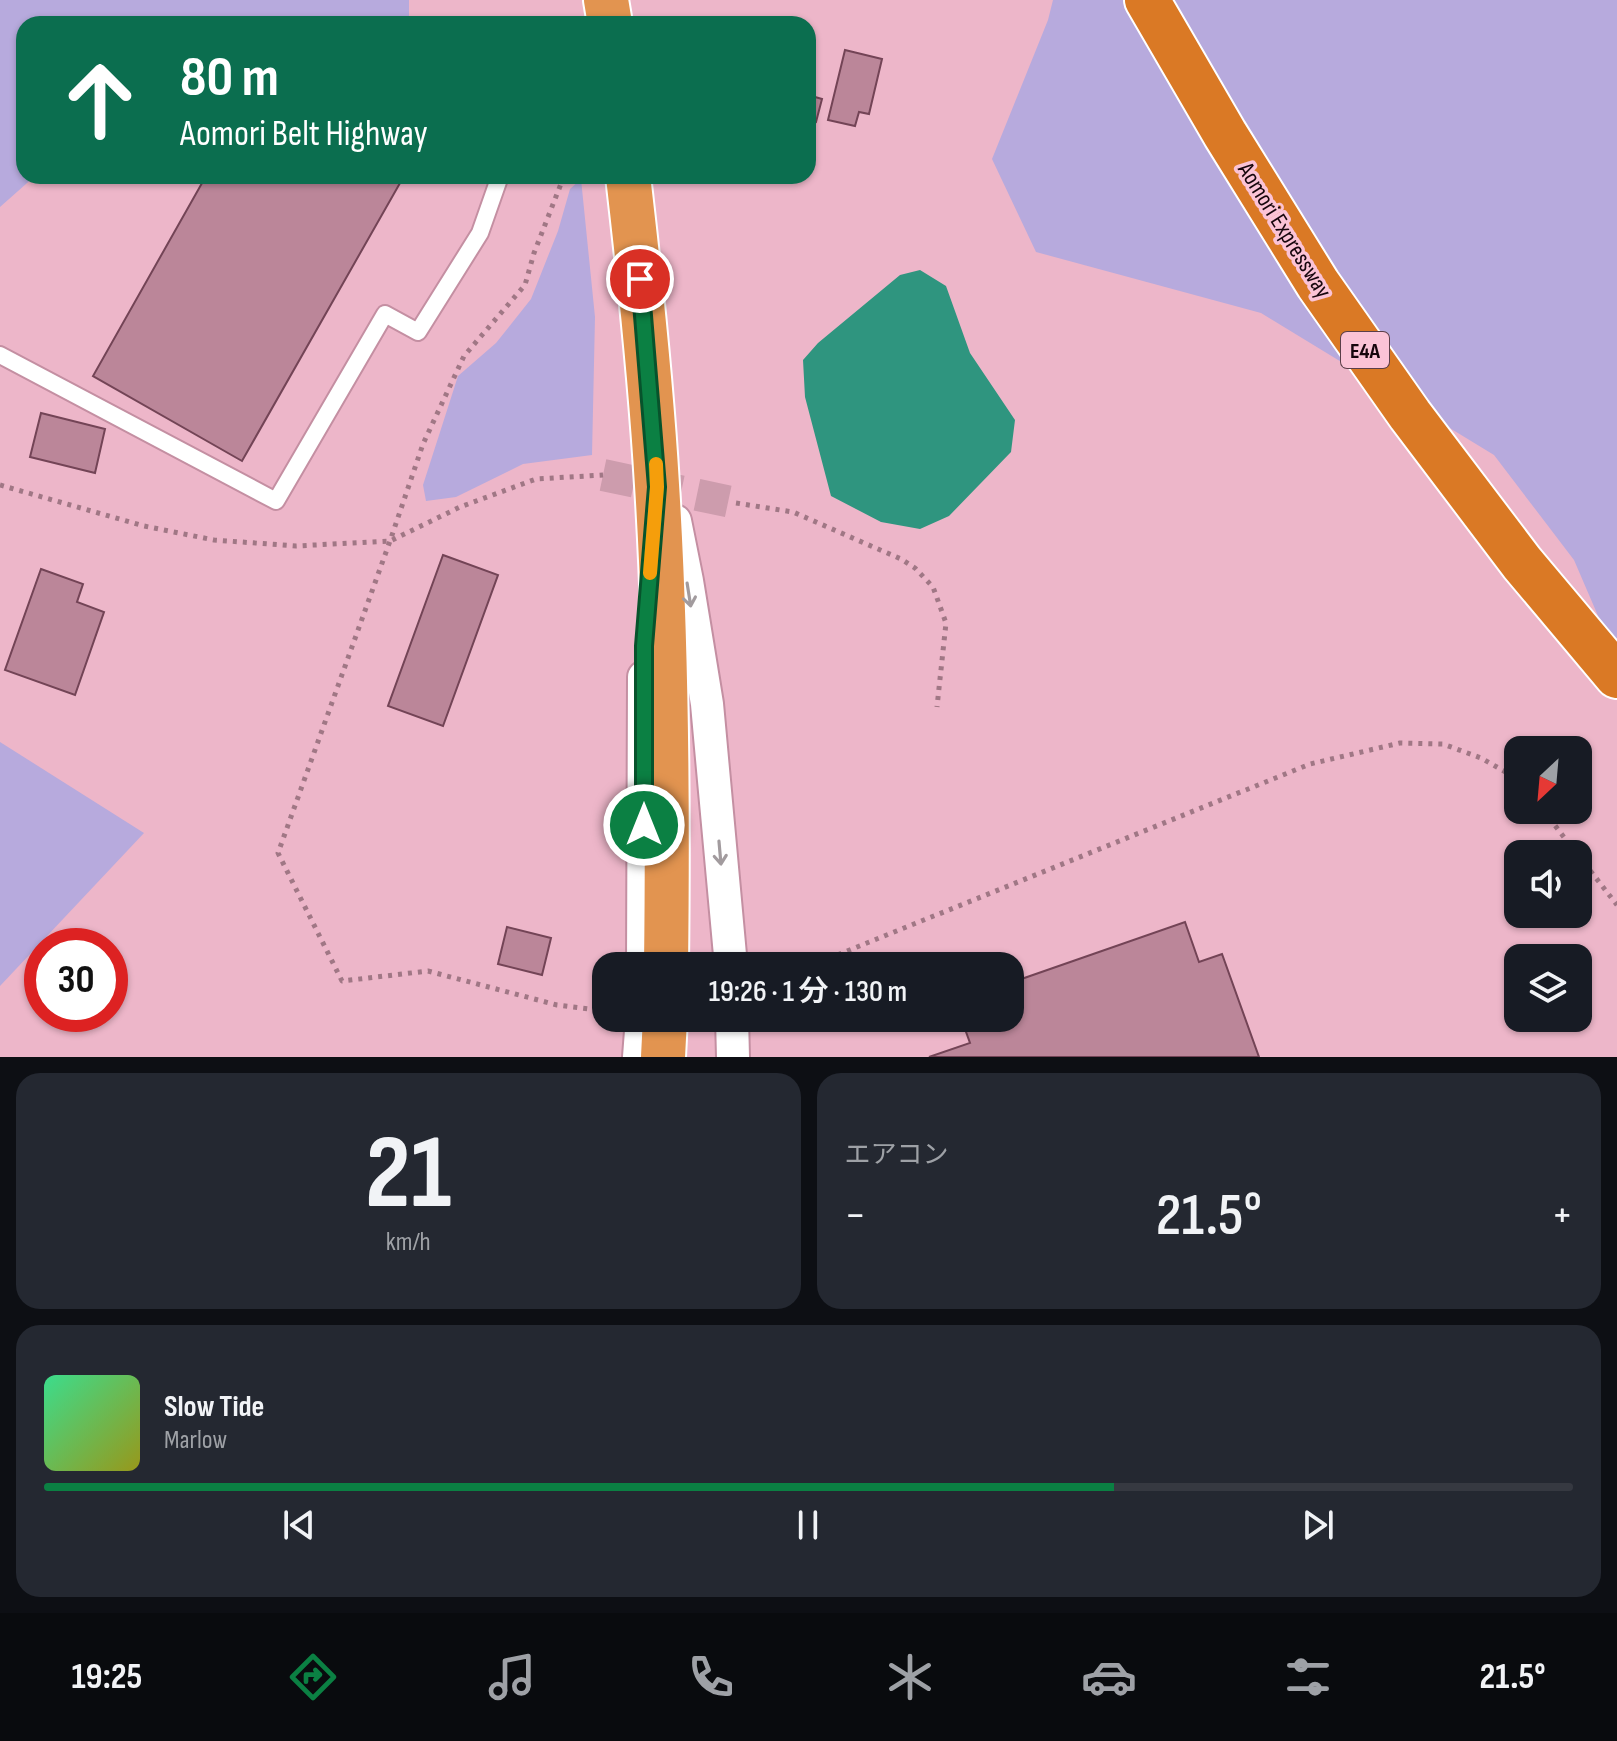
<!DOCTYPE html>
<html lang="ja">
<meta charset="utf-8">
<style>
body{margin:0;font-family:"Sofia Sans Condensed","Noto Sans JP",sans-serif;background:#242831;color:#f1f3f6;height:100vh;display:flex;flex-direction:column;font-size:30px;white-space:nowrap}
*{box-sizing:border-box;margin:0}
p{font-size:26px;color:#9ea1a6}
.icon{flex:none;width:44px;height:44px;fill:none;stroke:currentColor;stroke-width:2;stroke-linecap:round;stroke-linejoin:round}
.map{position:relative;height:1057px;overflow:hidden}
.panel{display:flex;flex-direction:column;gap:16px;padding:16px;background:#0d0f14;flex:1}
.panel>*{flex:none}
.top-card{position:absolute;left:16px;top:16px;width:800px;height:168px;border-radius:24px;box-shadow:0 2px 6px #0004;background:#0b6e4f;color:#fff;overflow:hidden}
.needle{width:52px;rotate:206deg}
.buttons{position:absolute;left:1504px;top:736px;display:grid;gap:16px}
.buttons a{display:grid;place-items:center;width:88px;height:88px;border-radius:16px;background:#171b24;box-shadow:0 2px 6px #0004;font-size:40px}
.speed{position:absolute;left:24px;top:928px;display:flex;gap:16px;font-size:40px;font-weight:700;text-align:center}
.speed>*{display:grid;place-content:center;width:104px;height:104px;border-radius:50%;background:#171b24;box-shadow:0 2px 6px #0004;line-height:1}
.speed .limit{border:12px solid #d22;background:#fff;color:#111}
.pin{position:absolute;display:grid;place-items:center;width:68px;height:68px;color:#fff;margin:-34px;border:4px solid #fff;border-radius:50%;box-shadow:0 2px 8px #0007}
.me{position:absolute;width:88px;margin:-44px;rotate:0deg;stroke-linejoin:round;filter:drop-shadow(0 0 6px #0008)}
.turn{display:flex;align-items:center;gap:28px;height:168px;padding:0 32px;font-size:36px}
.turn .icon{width:104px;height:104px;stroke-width:2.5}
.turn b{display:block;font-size:56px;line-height:68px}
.big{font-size:60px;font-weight:600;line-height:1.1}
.panel .tile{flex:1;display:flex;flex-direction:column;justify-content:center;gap:12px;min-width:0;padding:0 28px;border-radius:24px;background:#242831}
.panel .dial{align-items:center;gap:0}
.dial b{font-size:104px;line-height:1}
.song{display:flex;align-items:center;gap:24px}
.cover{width:96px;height:96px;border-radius:12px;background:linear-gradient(135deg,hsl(150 70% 55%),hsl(60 70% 35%))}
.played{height:8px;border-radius:4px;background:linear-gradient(90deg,#0b8043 70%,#363941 70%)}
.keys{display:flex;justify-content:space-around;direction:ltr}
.heat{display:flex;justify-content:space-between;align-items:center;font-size:44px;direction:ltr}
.panel .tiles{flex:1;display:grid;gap:16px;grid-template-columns:1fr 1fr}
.tile:last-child{grid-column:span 2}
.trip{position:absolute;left:592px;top:952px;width:432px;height:80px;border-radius:24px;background:#171b24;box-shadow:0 2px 6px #0004;font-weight:600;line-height:80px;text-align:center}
.menu{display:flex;height:128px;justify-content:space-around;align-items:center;background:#090b0e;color:#9ea1a6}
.menu .icon{width:56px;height:56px}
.menu .active{color:#0b8043}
.menu b{font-size:36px;color:#f1f3f6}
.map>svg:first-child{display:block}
.green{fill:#b7aadd}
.water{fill:#2f957f}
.building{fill:#bb8699;stroke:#734456;stroke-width:2}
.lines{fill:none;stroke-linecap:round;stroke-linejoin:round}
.minor-tunnel{stroke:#cd9cad;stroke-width:32;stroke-dasharray:32 16;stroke-linecap:butt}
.service-casing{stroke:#c48fa2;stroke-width:20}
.minor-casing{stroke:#c48fa2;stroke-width:36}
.trunk-casing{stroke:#fff;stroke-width:48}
.motorway-casing{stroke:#fff;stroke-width:48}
.path{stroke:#a07785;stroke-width:5;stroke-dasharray:4 6;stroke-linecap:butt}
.service{stroke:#fff;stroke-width:16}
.minor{stroke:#fff;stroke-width:32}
.trunk{stroke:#e29450;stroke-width:44}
.motorway{stroke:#da7925;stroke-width:44}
.oneway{stroke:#a29b9e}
.route-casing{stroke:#07532c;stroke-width:20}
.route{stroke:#0b8043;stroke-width:14}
.slow{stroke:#f59e0b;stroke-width:14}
.labels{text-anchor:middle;stroke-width:7;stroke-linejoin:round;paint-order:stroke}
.shield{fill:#fbc3d6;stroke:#5b3f49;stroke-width:2}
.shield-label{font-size:22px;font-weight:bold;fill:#17060d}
.street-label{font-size:24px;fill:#17060d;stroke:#fbc3d6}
</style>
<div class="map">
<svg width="1617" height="1057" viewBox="0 0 1617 1057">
<rect width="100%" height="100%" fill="#edb6c9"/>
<g class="green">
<path d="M0,0H409V24H24V176H35L0,207Z"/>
<path d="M1053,0H1617V660L1574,560L1494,455L1261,313L1036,252L992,159L1048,20Z"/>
<path d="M581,179L595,317L592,455L523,464L456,497L426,501L423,485L458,376L496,343L531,299L558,231L570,189Z"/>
<path d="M0,742L144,833L0,986Z"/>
</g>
<path class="water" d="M920,270L946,286L970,353L1015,420L1011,452L949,516L920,529L881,522L831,496L805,397L803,360L818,343L900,275Z"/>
<g class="building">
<path d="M845,50L882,59L869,114L859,112L855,126L828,120Z"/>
<path d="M808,95L822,99L816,122L808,119Z"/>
<path d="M206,176H404L242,461L93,376Z"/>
<path d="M41,413L105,429L95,473L30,457Z"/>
<path d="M443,555L498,575L443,726L388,706Z"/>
<path d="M41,569L83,584L77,602L104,612L75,695L5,670Z"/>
<path d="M1185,922L1199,962L1222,954L1259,1057H929L970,1043L961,1018H1010V983Z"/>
<path d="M507,927L551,938L542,975L498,964Z"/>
</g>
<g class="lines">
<path class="minor-tunnel" d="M603,475L736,503"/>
<defs>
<path id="service" d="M0,355L276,501L385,314L418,332L480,233L500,176"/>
<g id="minor">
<path d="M675,521L687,581L707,704L731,966"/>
<path d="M643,966L644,677"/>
<path d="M732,1018L733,1057"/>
<path d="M639,1057L642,1018"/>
</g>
<g id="trunk">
<path d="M606,0L610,24"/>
<path d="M628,176C640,279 651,382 657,485C667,645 668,806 666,966"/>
<path d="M663,1057L665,1018"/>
</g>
<path id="motorway" d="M1147,0L1225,134L1318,284L1410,415L1522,563L1617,676"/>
</defs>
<use href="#service" class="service-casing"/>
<use href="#minor" class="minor-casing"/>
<use href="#trunk" class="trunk-casing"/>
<use href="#motorway" class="motorway-casing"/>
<g class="path">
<path d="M564,176L534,253L525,285L464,356L423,444L390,541L278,853L342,981L428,971L557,1005L606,1011"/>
<path d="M0,485L144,526L214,540L296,546L390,541L460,507L536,479L603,475"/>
<path d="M736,503L793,512L901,559L915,568L933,587L946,623L937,707"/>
<path d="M1543,810L1577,854"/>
<path d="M1578,855L1617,905"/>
<path d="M810,966L1310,764L1400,743L1443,744L1481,758L1518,779"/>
</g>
<use href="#service" class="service"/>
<use href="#minor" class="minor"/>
<use href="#trunk" class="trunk"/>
<use href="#motorway" class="motorway"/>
</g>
<defs><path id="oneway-shaft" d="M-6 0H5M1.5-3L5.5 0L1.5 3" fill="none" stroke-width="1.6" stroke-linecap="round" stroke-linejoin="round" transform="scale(2)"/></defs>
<g class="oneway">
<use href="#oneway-shaft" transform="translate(689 595) rotate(81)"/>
<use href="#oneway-shaft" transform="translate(720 853) rotate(85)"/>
</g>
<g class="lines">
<defs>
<path id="route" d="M640,279L657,487L644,646V825"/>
</defs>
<use href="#route" class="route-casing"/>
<use href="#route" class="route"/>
<path class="slow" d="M650,573L657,487L656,464"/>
</g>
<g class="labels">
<rect class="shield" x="1341" y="332" width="48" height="36" rx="6"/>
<g class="shield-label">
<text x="1365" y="358">E4A</text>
</g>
<g class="street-label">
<text transform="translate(1285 230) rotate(58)" y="8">Aomori Expressway</text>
</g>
</g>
</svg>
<div class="buttons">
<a><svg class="needle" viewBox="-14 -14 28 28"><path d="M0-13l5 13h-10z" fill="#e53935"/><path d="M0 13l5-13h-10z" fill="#9ea1a6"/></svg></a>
<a><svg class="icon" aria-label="sound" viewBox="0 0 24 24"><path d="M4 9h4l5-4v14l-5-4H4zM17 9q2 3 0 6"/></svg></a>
<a><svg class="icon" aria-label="layers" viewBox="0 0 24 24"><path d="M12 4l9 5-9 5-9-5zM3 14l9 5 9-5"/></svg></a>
</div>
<div class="speed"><div class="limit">30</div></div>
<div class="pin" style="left:640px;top:279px;background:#d93025"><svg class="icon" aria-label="arrive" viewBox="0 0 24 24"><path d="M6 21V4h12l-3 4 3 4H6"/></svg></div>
<svg class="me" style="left:644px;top:825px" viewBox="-20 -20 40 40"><circle r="17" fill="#0b8043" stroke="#fff" stroke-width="3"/><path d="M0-11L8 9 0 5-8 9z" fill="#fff"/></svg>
<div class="trip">19:26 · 1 分 · 130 m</div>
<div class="top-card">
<div class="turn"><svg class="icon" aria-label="ahead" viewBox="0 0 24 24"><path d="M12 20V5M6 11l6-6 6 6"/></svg><div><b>80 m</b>Aomori Belt Highway</div></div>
</div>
</div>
<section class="panel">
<div class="tiles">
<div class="tile dial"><b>21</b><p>km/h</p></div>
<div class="tile"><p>エアコン</p>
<div class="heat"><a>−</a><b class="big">21.5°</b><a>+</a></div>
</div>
<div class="tile">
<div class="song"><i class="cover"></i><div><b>Slow Tide</b><p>Marlow</p></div></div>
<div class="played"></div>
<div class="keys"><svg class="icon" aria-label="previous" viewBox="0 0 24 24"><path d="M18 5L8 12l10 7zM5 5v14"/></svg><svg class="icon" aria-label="pause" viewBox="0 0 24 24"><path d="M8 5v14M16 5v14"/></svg><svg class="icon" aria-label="next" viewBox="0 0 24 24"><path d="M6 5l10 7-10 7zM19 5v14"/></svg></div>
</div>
</div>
</section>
<nav class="menu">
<b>19:25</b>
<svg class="icon active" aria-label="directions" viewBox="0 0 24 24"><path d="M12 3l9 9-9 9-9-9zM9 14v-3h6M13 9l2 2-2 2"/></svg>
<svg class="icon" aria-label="music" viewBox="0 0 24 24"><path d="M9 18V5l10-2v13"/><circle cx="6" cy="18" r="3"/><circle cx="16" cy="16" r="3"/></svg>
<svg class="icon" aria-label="phone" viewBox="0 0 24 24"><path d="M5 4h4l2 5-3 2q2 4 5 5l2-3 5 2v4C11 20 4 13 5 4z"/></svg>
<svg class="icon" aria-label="climate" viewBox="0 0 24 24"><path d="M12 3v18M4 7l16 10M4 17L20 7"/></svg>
<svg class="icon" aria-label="car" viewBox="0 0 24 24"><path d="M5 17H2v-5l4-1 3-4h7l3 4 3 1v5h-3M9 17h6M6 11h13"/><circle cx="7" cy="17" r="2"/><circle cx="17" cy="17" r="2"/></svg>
<svg class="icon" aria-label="filters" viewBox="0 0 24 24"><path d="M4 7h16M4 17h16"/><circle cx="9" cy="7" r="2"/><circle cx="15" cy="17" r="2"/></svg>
<b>21.5°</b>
</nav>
